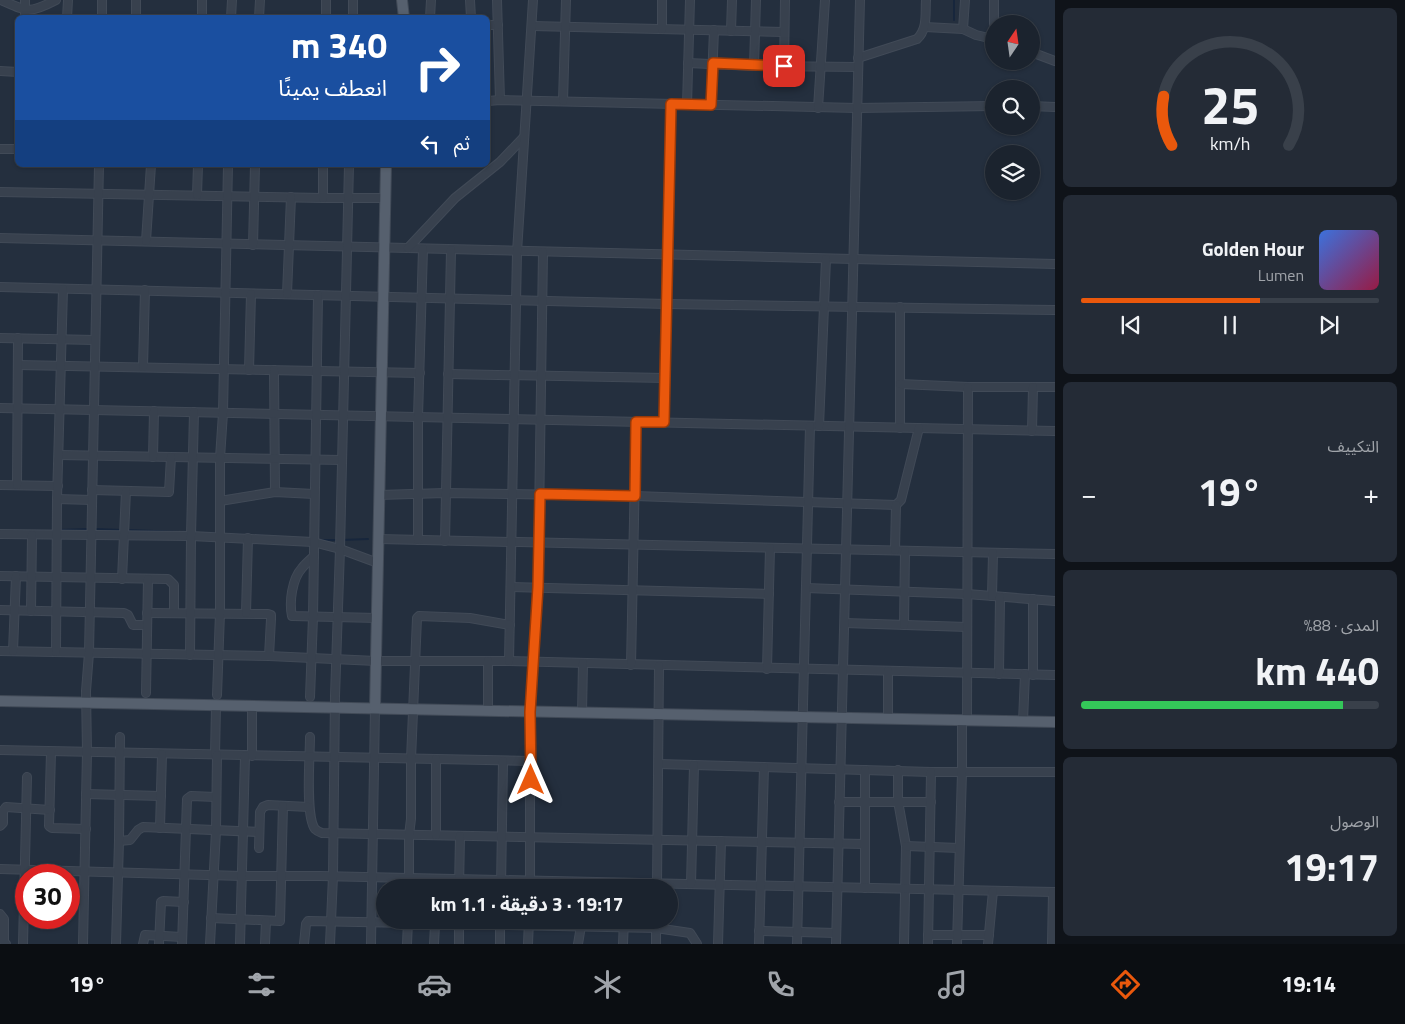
<!DOCTYPE html>
<html lang="ar">
<meta charset="utf-8">
<style>
body{margin:0;font-family:"Titillium Web","Noto Sans Arabic",sans-serif;background:#242b36;color:#f1f3f6;direction:rtl;height:100vh;display:flex;flex-direction:column;font-size:19px;white-space:nowrap}
*{box-sizing:border-box;margin:0}
p{font-size:16px;color:#a0a4aa}
.icon{flex:none;width:28px;height:28px;fill:none;stroke:currentColor;stroke-width:2;stroke-linecap:round;stroke-linejoin:round}
.map{position:relative;flex:1;overflow:hidden;direction:ltr}
.details{display:flex;flex-direction:column;gap:8px;padding:8px;background:#0f1319;width:350px}
.details>*{flex:none}
.top-card{position:absolute;left:15px;top:15px;width:475px;height:152px;border-radius:8px;box-shadow:0 1px 4px #0004,0 0 0 1px #39404a;direction:rtl;background:#1a4fa0;color:#fff;overflow:hidden}
.needle{width:32px;rotate:13deg}
.tools{position:absolute;left:985px;top:15px;display:grid;gap:10px}
.tools a{display:grid;place-items:center;width:55px;height:55px;border-radius:50%;background:#1b232e;box-shadow:0 1px 4px #0004,0 0 0 1px #39404a;font-size:25px}
.speed{position:absolute;left:15px;top:864px;display:flex;gap:10px;font-size:25px;font-weight:700;text-align:center}
.speed>*{display:grid;place-content:center;width:65px;height:65px;border-radius:50%;background:#1b232e;box-shadow:0 1px 4px #0004,0 0 0 1px #39404a;line-height:1}
.speed .limit{border:8px solid #d22;background:#fff;color:#111}
.pin{position:absolute;display:grid;place-items:center;width:42px;height:42px;color:#fff;margin:-21px;border-radius:10px;box-shadow:0 2px 8px #0006}
.me{position:absolute;width:55px;margin:-28px;rotate:0deg;stroke-linejoin:round;filter:drop-shadow(0 0 4px #0008)}
.turn{display:flex;align-items:center;gap:18px;height:105px;padding:0 20px;font-size:22px}
.turn .icon{width:65px;height:65px;stroke-width:2.5}
.turn b{display:block;font-size:35px;line-height:42px}
.then{display:flex;align-items:center;height:48px;padding:0 20px;background:#0003;gap:10px;font-size:19px}
.big{font-size:38px;font-weight:700;line-height:1.1}
.details .card{flex:1;display:flex;flex-direction:column;justify-content:center;gap:8px;min-width:0;padding:0 18px;border-radius:8px;background:#242b36}
.details .dial{align-items:center;gap:0}
.dial svg{height:130px;overflow:visible;fill:none;stroke:#39404a;stroke-width:7;stroke-linecap:round;text-anchor:middle}
.dial text{fill:#f1f3f6;stroke:none}
.song{display:flex;align-items:center;gap:15px}
.cover{width:60px;height:60px;border-radius:8px;background:linear-gradient(135deg,hsl(220 70% 55%),hsl(340 70% 35%))}
.played{height:5px;border-radius:2px;background:linear-gradient(90deg,#ea580c 60%,#39404a 60%)}
.keys{display:flex;justify-content:space-around;direction:ltr}
.heat{display:flex;justify-content:space-between;align-items:center;font-size:28px;direction:ltr}
.charge{height:8px;border-radius:4px;background:linear-gradient(90deg,#34c759 88%,#39404a 0)}
.trip{position:absolute;left:376px;top:879px;width:302px;height:50px;border-radius:25px;background:#1b232e;box-shadow:0 1px 4px #0004,0 0 0 1px #39404a;font-weight:700;line-height:50px;text-align:center;direction:rtl}
.tab-bar{display:flex;height:80px;justify-content:space-around;align-items:center;background:#0b0e12;color:#a0a4aa}
.tab-bar .icon{width:35px;height:35px}
.tab-bar .active{color:#ea580c}
.tab-bar b{font-size:22px;color:#f1f3f6}
main{display:flex;flex:1;min-height:0}
.map>svg:first-child{display:block}
.lines{fill:none;stroke-linecap:round;stroke-linejoin:round}
.stream{stroke:#17263c;stroke-width:2}
.minor-casing{stroke:#414a57;stroke-width:10}
.major-casing{stroke:#414a57;stroke-width:12}
.minor{stroke:#38414e;stroke-width:8}
.major{stroke:#56606e;stroke-width:10}
.route-casing{stroke:#983908;stroke-width:12}
.route{stroke:#ea580c;stroke-width:9}
</style>
<main>
<section class="details">
<div class="card dial"><svg viewBox="0 0 100 80">
<path d="M14 69A42 42 0 1 1 86 69"/>
<path d="M14 69A42 42 0 0 1 9 39" stroke="#ea580c"/>
<text x="50" y="56" font-size="32" font-weight="700">25</text>
<text x="50" y="72" font-size="11">km/h</text>
</svg></div>
<div class="card">
<div class="song"><i class="cover"></i><div><b>Golden Hour</b><p>Lumen</p></div></div>
<div class="played"></div>
<div class="keys"><svg class="icon" aria-label="previous" viewBox="0 0 24 24"><path d="M18 5L8 12l10 7zM5 5v14"/></svg><svg class="icon" aria-label="pause" viewBox="0 0 24 24"><path d="M8 5v14M16 5v14"/></svg><svg class="icon" aria-label="next" viewBox="0 0 24 24"><path d="M6 5l10 7-10 7zM19 5v14"/></svg></div>
</div>
<div class="card"><p>التكييف</p>
<div class="heat"><a>−</a><b class="big">19°</b><a>+</a></div>
</div>
<div class="card"><p>المدى · 88%</p><b class="big">440 km</b><div class="charge"></div></div>
<div class="card"><p>الوصول</p><b class="big">19:17</b></div>
</section>
<div class="map">
<svg width="1055" height="944" viewBox="0 0 1055 944">
<rect width="100%" height="100%" fill="#242f3e"/>
<g class="lines">
<g class="stream">
<path d="M954,20V0"/>
<path d="M95,529L122,530"/>
<path d="M60,530L90,529"/>
<path d="M127,530L180,532"/>
<path d="M207,533H217"/>
<path d="M222,534L267,536"/>
<path d="M319,540H337"/>
<path d="M342,540L368,539"/>
</g>
<defs>
<g id="minor">
<path d="M1,0C28,12 29,14 56,0"/>
<path d="M470,0L471,18"/>
<path d="M497,0L500,100"/>
<path d="M25,18V0"/>
<path d="M67,18L68,0"/>
<path d="M102,18V0"/>
<path d="M136,18V0"/>
<path d="M202,18V0"/>
<path d="M231,18L232,0"/>
<path d="M259,18L260,0"/>
<path d="M326,18V0"/>
<path d="M353,18V0"/>
<path d="M430,18L431,0"/>
<path d="M994,24V0"/>
<path d="M488,25H498"/>
<path d="M532,26L784,32"/>
<path d="M925,27L963,29L976,35L993,39"/>
<path d="M662,29V0"/>
<path d="M963,29L965,0"/>
<path d="M731,31L732,0"/>
<path d="M1031,52L1055,61"/>
<path d="M858,58L917,39C928,29 925,13 926,0"/>
<path d="M688,63L754,66L858,67"/>
<path d="M754,66L756,0"/>
<path d="M784,66L785,0"/>
<path d="M0,71L18,72"/>
<path d="M488,101L500,100L857,108L994,106"/>
<path d="M563,101L566,0"/>
<path d="M687,105L690,0"/>
<path d="M711,105L714,30"/>
<path d="M1031,106L1055,107"/>
<path d="M818,108L825,0"/>
<path d="M0,149H18"/>
<path d="M0,192L323,198H386"/>
<path d="M197,195L198,165"/>
<path d="M323,198V165"/>
<path d="M0,238L1055,264"/>
<path d="M146,241L151,165"/>
<path d="M253,245L255,165"/>
<path d="M408,248L455,198L500,162L524,137"/>
<path d="M0,287L667,304L1055,310"/>
<path d="M287,294L291,197"/>
<path d="M900,307V428"/>
<path d="M0,338L95,340"/>
<path d="M18,365L420,373"/>
<path d="M143,367L145,290"/>
<path d="M249,370L251,294"/>
<path d="M274,370L275,492"/>
<path d="M448,374L665,378"/>
<path d="M900,384L968,387H1055"/>
<path d="M0,408L1055,431"/>
<path d="M664,423L671,104"/>
<path d="M819,426L826,259"/>
<path d="M1032,431L1033,387"/>
<path d="M59,455L342,460"/>
<path d="M153,457L154,411"/>
<path d="M0,485L58,486"/>
<path d="M17,485L18,338"/>
<path d="M92,490L169,492L171,457"/>
<path d="M379,495L445,493L635,496L896,505L901,500L919,428"/>
<path d="M57,499L92,500"/>
<path d="M220,501L275,492L314,494"/>
<path d="M0,534L191,536L313,542L340,549L378,563"/>
<path d="M379,539L1055,554"/>
<path d="M418,540V417L423,249"/>
<path d="M445,541L451,250"/>
<path d="M895,550L896,505"/>
<path d="M314,556C310,560 305,564 302,568C292,579 289,602 292,616L377,618"/>
<path d="M0,576L168,579L174,585V613"/>
<path d="M122,579L126,491"/>
<path d="M511,587L769,594"/>
<path d="M806,588L967,594L1055,601"/>
<path d="M992,596L993,553"/>
<path d="M1033,599V675"/>
<path d="M0,610L124,613L128,615L133,625H147"/>
<path d="M31,611L32,535"/>
<path d="M147,613L268,614L271,615V619L269,656"/>
<path d="M246,613L248,538"/>
<path d="M845,623L967,627"/>
<path d="M904,625L905,551"/>
<path d="M0,651L269,656L376,661H509L1055,675"/>
<path d="M13,651L16,576"/>
<path d="M56,652L57,499L63,289"/>
<path d="M190,655L191,536L194,412"/>
<path d="M509,661L517,252L533,0"/>
<path d="M631,665L636,422"/>
<path d="M767,669L770,548"/>
<path d="M999,674L1000,597"/>
<path d="M146,693L148,579"/>
<path d="M217,695L220,613V458L223,413L228,165"/>
<path d="M310,697L313,617L318,295"/>
<path d="M488,711V661"/>
<path d="M582,713L583,663"/>
<path d="M888,719V671"/>
<path d="M967,720L968,387"/>
<path d="M1023,721L1025,674"/>
<path d="M310,737C310,756 305,816 315,829C317,831 319,832 322,833L865,844"/>
<path d="M0,750L531,761"/>
<path d="M51,752L49,826L52,828L86,829"/>
<path d="M215,755L216,706"/>
<path d="M252,756V706"/>
<path d="M659,764L931,772H1055"/>
<path d="M865,770V888"/>
<path d="M898,770V801L906,846L904,944"/>
<path d="M86,794L161,796"/>
<path d="M839,802H931"/>
<path d="M0,826L3,823V811L6,807L50,810"/>
<path d="M160,828L162,754"/>
<path d="M436,835V759"/>
<path d="M119,841L130,840L138,830L143,827L259,832"/>
<path d="M906,846L959,848"/>
<path d="M259,848L260,812L263,807L268,805L309,807"/>
<path d="M0,869L242,876H320L1055,892"/>
<path d="M691,884L694,765"/>
<path d="M657,886L659,666"/>
<path d="M409,888V835L411,819V759L417,618L419,616L470,618L510,625"/>
<path d="M459,888L460,836"/>
<path d="M501,888L503,761"/>
<path d="M530,888V712L538,587L543,252"/>
<path d="M0,914L4,919V942L6,944"/>
<path d="M211,918L280,921L283,806"/>
<path d="M759,931L836,933"/>
<path d="M928,935H989"/>
<path d="M23,944L27,777"/>
<path d="M83,944L87,752L86,691L89,653L99,165"/>
<path d="M116,944L119,841L120,737"/>
<path d="M143,944L145,935L182,937"/>
<path d="M159,944L161,902L163,901L184,902"/>
<path d="M182,944L187,799L191,796L216,797"/>
<path d="M210,944L216,831L217,755"/>
<path d="M240,944L245,756"/>
<path d="M265,944L266,921"/>
<path d="M304,944L306,924L308,921L656,928L690,933L697,944"/>
<path d="M330,944L333,876L335,696L340,549L349,165"/>
<path d="M371,944L375,708"/>
<path d="M407,944L408,921"/>
<path d="M434,944L435,925"/>
<path d="M459,944V920"/>
<path d="M500,944V920"/>
<path d="M528,944L529,920"/>
<path d="M578,944L582,920"/>
<path d="M623,944L624,920"/>
<path d="M656,944V920"/>
<path d="M718,944L721,841"/>
<path d="M759,944L764,767"/>
<path d="M797,944L810,426"/>
<path d="M836,944L860,0"/>
<path d="M928,944L931,772"/>
<path d="M957,944L962,772V720"/>
<path d="M988,944L993,891"/>
<path d="M1052,944L1053,892"/>
</g>
<g id="major">
<path d="M402,0L404,18"/>
<path d="M0,701L1055,722"/>
<path d="M375,708L386,165"/>
</g>
</defs>
<use href="#minor" class="minor-casing"/>
<use href="#major" class="major-casing"/>
<use href="#minor" class="minor"/>
<use href="#major" class="major"/>
</g>
<g class="lines">
<defs>
<path id="route" d="M531,780L530,712L538,587L540,494L635,496L636,422H664L671,104L711,105L713,63L784,66"/>
</defs>
<use href="#route" class="route-casing"/>
<use href="#route" class="route"/>
</g>
</svg>
<div class="tools">
<a><svg class="needle" viewBox="-14 -14 28 28"><path d="M0-13l5 13h-10z" fill="#e53935"/><path d="M0 13l5-13h-10z" fill="#a0a4aa"/></svg></a>
<a><svg class="icon" aria-label="search" viewBox="0 0 24 24"><circle cx="10" cy="10" r="6"/><path d="M15 15l6 6"/></svg></a>
<a><svg class="icon" aria-label="layers" viewBox="0 0 24 24"><path d="M12 4l9 5-9 5-9-5zM3 14l9 5 9-5"/></svg></a>
</div>
<div class="speed"><div class="limit">30</div></div>
<div class="pin" style="left:784px;top:66px;background:#d93025"><svg class="icon" aria-label="arrive" viewBox="0 0 24 24"><path d="M6 21V4h12l-3 4 3 4H6"/></svg></div>
<svg class="me" style="left:531px;top:780px" viewBox="-20 -20 40 40"><path d="M0-17L14 15 0 8-14 15z" fill="#ea580c" stroke="#fff" stroke-width="4"/></svg>
<div class="trip">19:17 · 3 دقيقة · 1.1 km</div>
<div class="top-card">
<div class="turn"><svg class="icon" aria-label="right" viewBox="0 0 24 24"><path d="M7 20v-9h11M14 6l5 5-5 5"/></svg><div><b>340 m</b>انعطف يمينًا</div></div>
<div class="then">ثم<svg class="icon" aria-label="left" viewBox="0 0 24 24"><path d="M17 20v-9H6M10 6l-5 5 5 5"/></svg></div>
</div>
</div>
</main>
<nav class="tab-bar">
<b>19:14</b>
<svg class="icon active" aria-label="directions" viewBox="0 0 24 24"><path d="M12 3l9 9-9 9-9-9zM9 14v-3h6M13 9l2 2-2 2"/></svg>
<svg class="icon" aria-label="music" viewBox="0 0 24 24"><path d="M9 18V5l10-2v13"/><circle cx="6" cy="18" r="3"/><circle cx="16" cy="16" r="3"/></svg>
<svg class="icon" aria-label="phone" viewBox="0 0 24 24"><path d="M5 4h4l2 5-3 2q2 4 5 5l2-3 5 2v4C11 20 4 13 5 4z"/></svg>
<svg class="icon" aria-label="climate" viewBox="0 0 24 24"><path d="M12 3v18M4 7l16 10M4 17L20 7"/></svg>
<svg class="icon" aria-label="car" viewBox="0 0 24 24"><path d="M5 17H2v-5l4-1 3-4h7l3 4 3 1v5h-3M9 17h6M6 11h13"/><circle cx="7" cy="17" r="2"/><circle cx="17" cy="17" r="2"/></svg>
<svg class="icon" aria-label="filters" viewBox="0 0 24 24"><path d="M4 7h16M4 17h16"/><circle cx="9" cy="7" r="2"/><circle cx="15" cy="17" r="2"/></svg>
<b>19°</b>
</nav>
